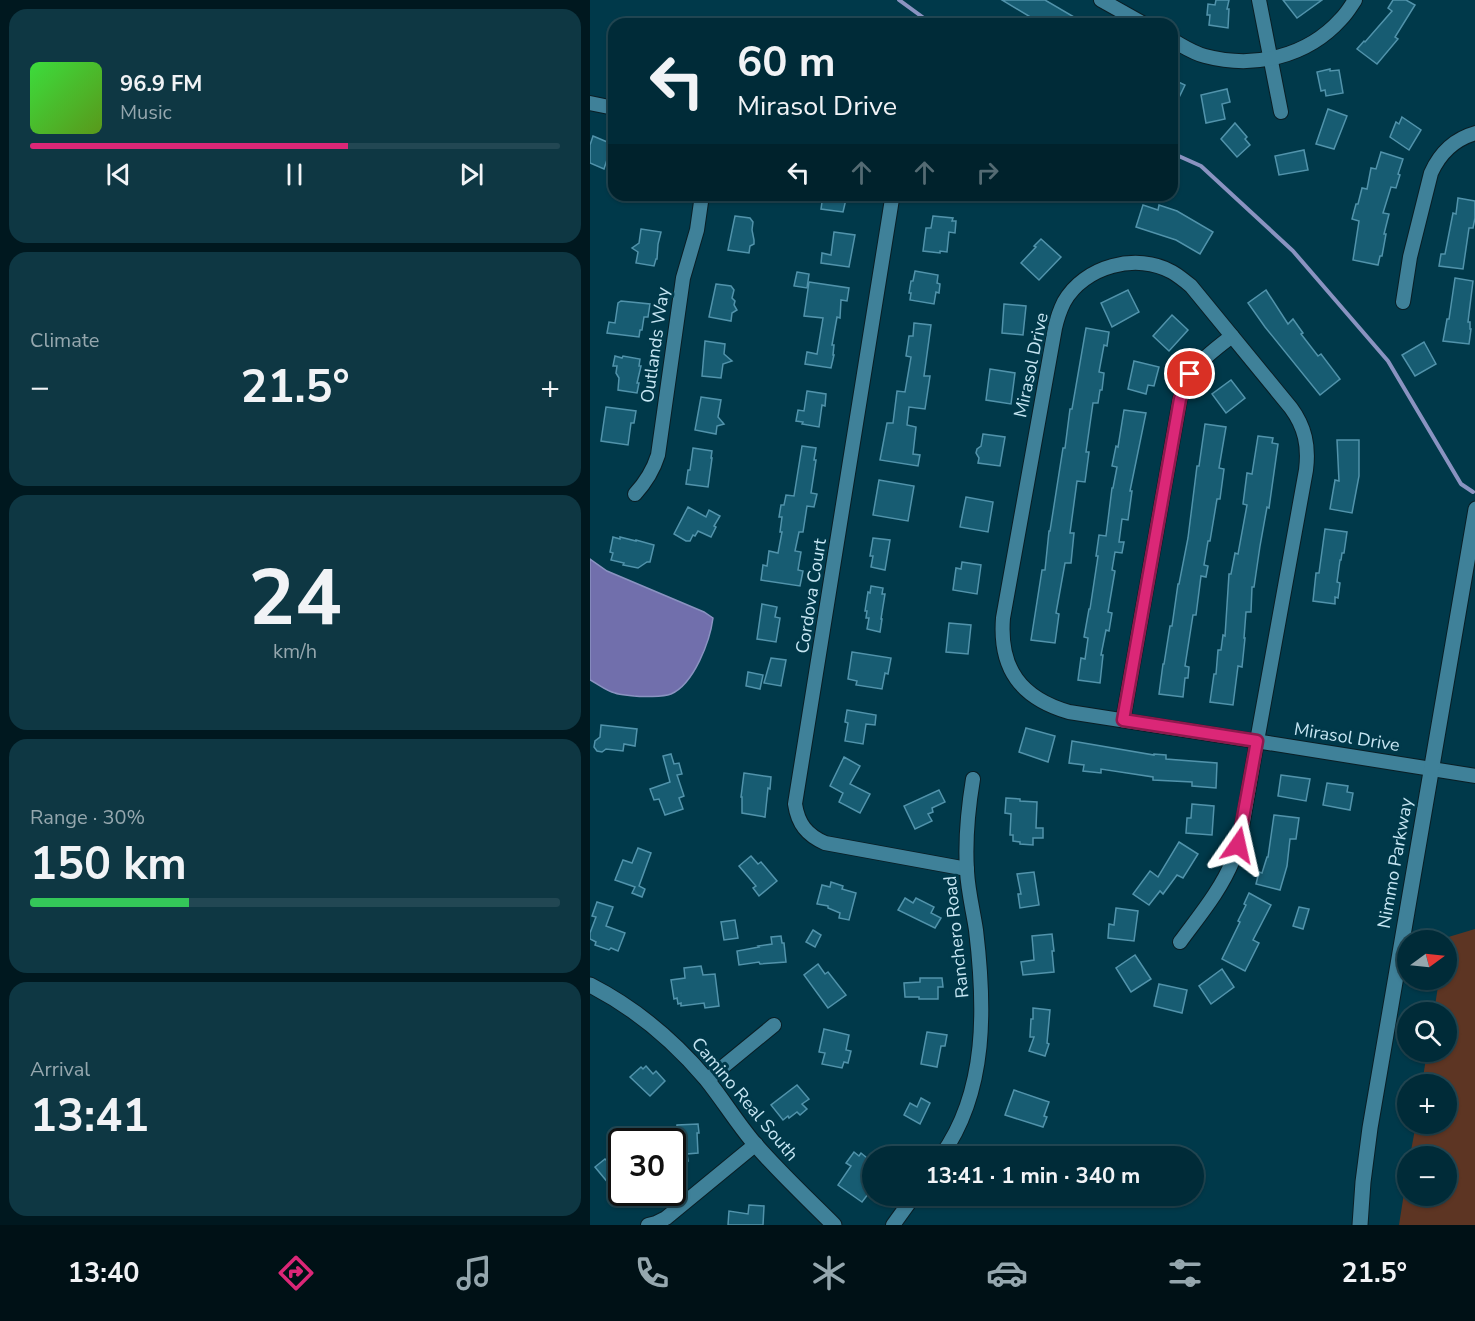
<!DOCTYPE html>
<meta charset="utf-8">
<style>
body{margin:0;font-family:"Nunito Sans",sans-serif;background:#0e3743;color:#f1f3f6;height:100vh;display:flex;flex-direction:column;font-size:22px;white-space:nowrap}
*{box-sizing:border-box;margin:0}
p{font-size:20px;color:#95a7ae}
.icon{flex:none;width:33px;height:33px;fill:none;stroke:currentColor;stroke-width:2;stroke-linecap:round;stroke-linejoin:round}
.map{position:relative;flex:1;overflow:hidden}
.panel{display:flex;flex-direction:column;gap:9px;padding:9px;background:#00181f;width:590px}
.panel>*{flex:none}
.guide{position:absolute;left:18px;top:18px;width:570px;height:183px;border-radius:18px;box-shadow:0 2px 4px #0004,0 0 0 2px #224753;background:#002b38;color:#f1f3f6;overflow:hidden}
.needle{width:39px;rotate:75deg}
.buttons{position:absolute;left:807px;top:930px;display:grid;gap:12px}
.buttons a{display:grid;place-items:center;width:60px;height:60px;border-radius:50%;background:#002b38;box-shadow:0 2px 4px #0004,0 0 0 2px #224753;font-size:30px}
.speed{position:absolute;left:18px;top:1128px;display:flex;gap:12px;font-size:30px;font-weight:700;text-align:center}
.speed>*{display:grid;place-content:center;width:78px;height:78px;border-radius:50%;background:#002b38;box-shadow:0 2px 4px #0004,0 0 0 2px #224753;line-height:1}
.speed .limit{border:3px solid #111;border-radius:9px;background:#fff;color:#111}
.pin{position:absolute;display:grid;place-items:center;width:51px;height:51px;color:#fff;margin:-26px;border:3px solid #fff;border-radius:50%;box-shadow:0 2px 6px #0007}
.me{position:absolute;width:66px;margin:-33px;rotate:11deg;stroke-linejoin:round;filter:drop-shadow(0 0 4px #0008)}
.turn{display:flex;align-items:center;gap:21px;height:126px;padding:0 30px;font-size:27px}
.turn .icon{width:78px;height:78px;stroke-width:2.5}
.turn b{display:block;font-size:42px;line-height:51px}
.lanes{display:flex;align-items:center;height:57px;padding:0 30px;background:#0003;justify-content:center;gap:30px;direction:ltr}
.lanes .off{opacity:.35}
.big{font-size:45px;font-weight:700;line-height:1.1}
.panel .widget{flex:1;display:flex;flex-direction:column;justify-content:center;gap:9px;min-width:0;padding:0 21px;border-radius:18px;background:#0e3743}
.panel .dial{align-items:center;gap:0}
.dial b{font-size:78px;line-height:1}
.song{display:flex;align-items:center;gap:18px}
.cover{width:72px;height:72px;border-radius:9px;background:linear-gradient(135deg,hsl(120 70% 55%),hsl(90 70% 35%))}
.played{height:6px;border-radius:3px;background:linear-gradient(90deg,#db2777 60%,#224753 60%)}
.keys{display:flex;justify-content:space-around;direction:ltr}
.heat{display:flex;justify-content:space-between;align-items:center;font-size:33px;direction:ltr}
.charge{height:9px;border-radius:4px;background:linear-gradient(90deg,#34c759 30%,#224753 0)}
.trip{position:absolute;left:272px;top:1146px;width:342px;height:60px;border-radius:30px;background:#002b38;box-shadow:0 2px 4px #0004,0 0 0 2px #224753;font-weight:700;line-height:60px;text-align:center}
.tab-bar{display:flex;height:96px;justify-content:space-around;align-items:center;background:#001116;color:#95a7ae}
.tab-bar .icon{width:42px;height:42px}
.tab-bar .on{color:#db2777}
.tab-bar b{font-size:27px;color:#f1f3f6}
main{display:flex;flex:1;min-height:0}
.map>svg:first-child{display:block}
.green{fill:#5d3523}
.water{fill:#716fac;stroke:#8a93c1;stroke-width:1.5}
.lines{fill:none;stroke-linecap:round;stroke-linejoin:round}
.stream{stroke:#8a93c1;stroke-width:4}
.building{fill:#175c72;stroke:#5193ab;stroke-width:1.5}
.street-casing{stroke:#091e25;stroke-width:16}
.secondary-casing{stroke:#091e25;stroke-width:17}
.street{stroke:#3f8199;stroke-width:14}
.secondary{stroke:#3f8199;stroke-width:15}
.route-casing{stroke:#8e194d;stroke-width:15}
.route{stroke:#db2777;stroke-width:10}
.labels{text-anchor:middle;stroke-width:6;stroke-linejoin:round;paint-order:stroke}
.street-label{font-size:18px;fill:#c6e6f3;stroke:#00394a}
</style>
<main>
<section class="panel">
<div class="widget">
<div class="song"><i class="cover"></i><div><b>96.9 FM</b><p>Music</p></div></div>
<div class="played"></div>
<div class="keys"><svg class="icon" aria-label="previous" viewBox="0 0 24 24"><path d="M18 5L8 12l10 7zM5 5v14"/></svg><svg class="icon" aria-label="pause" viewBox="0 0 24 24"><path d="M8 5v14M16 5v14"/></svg><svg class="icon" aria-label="next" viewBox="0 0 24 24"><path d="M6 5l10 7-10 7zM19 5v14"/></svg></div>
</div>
<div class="widget"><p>Climate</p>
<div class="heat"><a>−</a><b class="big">21.5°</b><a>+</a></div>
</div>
<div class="widget dial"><b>24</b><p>km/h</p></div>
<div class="widget"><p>Range · 30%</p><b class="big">150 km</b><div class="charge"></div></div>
<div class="widget"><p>Arrival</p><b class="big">13:41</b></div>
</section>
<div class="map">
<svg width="886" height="1225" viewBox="0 0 886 1225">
<rect width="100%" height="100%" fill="#00394a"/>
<path class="green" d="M885,929V1225H809L817,1174L818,1196H856V1156H820L826,1124H856V1084H832L837,1052H856V1012H844L849,980H856L855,938Z"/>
<path class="water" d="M0,559L17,571L114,612L123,618C120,641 104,684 81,694C73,697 52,697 44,696C38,695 30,695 25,693C16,691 8,684 0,680Z"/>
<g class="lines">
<g class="stream">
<path d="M309,0L342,24"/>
<path d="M582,153L611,166L703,251L798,361L871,484L883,492"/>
</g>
</g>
<g class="building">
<path d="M412,0H455L496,24H452Z"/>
<path d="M626,0H639L637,9H639L638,28L619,25L620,15H617L618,4L625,5Z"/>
<path d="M693,0H732L707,18Z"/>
<path d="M803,0H816L825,5L805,37L808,39L787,64L767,49L774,41L775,42L802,11L798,8Z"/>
<path d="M740,69V71L749,70L753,93L736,96L735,90L731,91L727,72Z"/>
<path d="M582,79L595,85L582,112Z"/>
<path d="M637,89L640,102L632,104L635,119L616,123L611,95Z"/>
<path d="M738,109L757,116L744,149L726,144Z"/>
<path d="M812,117L831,130L819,150L800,137L806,122L809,124Z"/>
<path d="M645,123L657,137L655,139L660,145L647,157L631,139Z"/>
<path d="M3,136L22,144L14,169L0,163V145Z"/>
<path d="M714,150L718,170L689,175L685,156Z"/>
<path d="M791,152L813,159L808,174L810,175L806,188L801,187L793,213L799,214L794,234H796L792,256H790L788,265L763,260L769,221L762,219L766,204H768L772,188L777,189L781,168L786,169Z"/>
<path d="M233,195H257L253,212L231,209Z"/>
<path d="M868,198L885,201V218L883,228H879L873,269L849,266L851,254H855L863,213L866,214Z"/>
<path d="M553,205L568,210L569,205L587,211L623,232L610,254L586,240L546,227Z"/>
<path d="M145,216L160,218L163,222L162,230L164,240V244L160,246L159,253L138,250Z"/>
<path d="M343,216L363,218L362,221H366L365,233L359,232L357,252L350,251V253L333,251L336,228H341Z"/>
<path d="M51,229L71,232L68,244L67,259H66L64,266L46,263L48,252L42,248L49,243Z"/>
<path d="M244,232L265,235L259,267L231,263L232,253L241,255Z"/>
<path d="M451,239L471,257L449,280L431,263L446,247L444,246Z"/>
<path d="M325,271L348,275L347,283L350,284L349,293L346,292L344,304L320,300L321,293H319L321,281H323Z"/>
<path d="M207,272L219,274L217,288L204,286Z"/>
<path d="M865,278L883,281L878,322H880V329H881L879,344L853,341L857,319H859Z"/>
<path d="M219,282L259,288L257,301L251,300L250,318L247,317L242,345H244L243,355H244L241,368L215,364L217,352L227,354L233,318L214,316Z"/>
<path d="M126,284L141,286L144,290L142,298L145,301L144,305L147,310L142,313L141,321L119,317Z"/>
<path d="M538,290L549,312L522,327L511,303Z"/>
<path d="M676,290L698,324L703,319L713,333L711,334L728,356L731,354L750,379L730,395L675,327L658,303Z"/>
<path d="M31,301L60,304L58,317H54L52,330H50L49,337L17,333L19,322L25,323L28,303Z"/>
<path d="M414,304L436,306L433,335L412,333Z"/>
<path d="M582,315L598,330L579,351L563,336Z"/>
<path d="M324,323L341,325L334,376H340L335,409L319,407L317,425L326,427L323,454L330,455L328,466L290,460L297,423H303L307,391L315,392L321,357L316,356L319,336H323Z"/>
<path d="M496,328L519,332L517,346L514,345L509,372L514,373L512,390H510L508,403H503L496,452H499L495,482L487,481L480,533H484L481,563H475L466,613L469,614L465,643L441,640L452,570H455L459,531H460L473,448H475L480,409H482Z"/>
<path d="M115,341L135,344L134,354L142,361L133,364L131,378L112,376Z"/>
<path d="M834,342L846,364L825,376L812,355Z"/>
<path d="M25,356L32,358L33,356L50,359L49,366H51L47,383H49L47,393L28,390L29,378L26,373L27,366H23Z"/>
<path d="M544,361L569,367L564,386L558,385L556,394L538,389Z"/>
<path d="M400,369L425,373L421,404L396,400Z"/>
<path d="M641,380L655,398L636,413L622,394Z"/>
<path d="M217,391L236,394L235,406L232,405L229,427L212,424L213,422L206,421L208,410L214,411Z"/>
<path d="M111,397L131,400L128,417L134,424L127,426L126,434L105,430Z"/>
<path d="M16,407L46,411L44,423H41L38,445L11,441Z"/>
<path d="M534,410L556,413L540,491H542L538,520L532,519L529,542H534L532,553L525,552L522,570L525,571L518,612L522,613L519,631L516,630L511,655H513L510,683L488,680L491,658L495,659L498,638L494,637L499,609H500L508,556H506L509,535L516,536L522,488H523L527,467L522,466L526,446L528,447Z"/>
<path d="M615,424L636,427L629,468L634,469L630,499H627L620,541H618L614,565L618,566L616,577L611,576L606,615H603L595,666L599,667L598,678H595L593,697L569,694L573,664H574L580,626H582L588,584H589L598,538L607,466H609Z"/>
<path d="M393,434L415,437L410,466L388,463L389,458L386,453L387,449L391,446Z"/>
<path d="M668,436L683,438L682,443L688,444L679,508L677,507L670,546L664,587H662L661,612H656L654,638H655L652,667L648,666L643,705L620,702L624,674H626L628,650H631L633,635L635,636L639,574H641L645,553L648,554L657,505L653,504L657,473L662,474Z"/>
<path d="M747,440H769V476L762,513L740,509L745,480L749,481Z"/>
<path d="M212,446L226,448L224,460H226L221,493L227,494L224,507L217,506L213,532H209L205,551L211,552L208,570L213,571L210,586L171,580L173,565L177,566L179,551L188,553L192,532H190L192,517H189L191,505H194L196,495L204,496Z"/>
<path d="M103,448L122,451L121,458H122L118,487L96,484L98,470H100Z"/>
<path d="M289,480L324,486L318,521L283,515Z"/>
<path d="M376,497L403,502L398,532L370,527Z"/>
<path d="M98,507L116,517L119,510L130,516L124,526L126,527L121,537L108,531L105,536L103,535L100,541H96L84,534Z"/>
<path d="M735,529L757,532L754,553H752L751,560H750L747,582L750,583L748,598L745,597V604L723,601L726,573H729Z"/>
<path d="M23,537L30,539V537L46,541V540L64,545L60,562H57L48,568L33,565L34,563L21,560L23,553L20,552Z"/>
<path d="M283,538L300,540L295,570L281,567L283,556H280Z"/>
<path d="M372,562L391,565L387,594L363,590L366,568L371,569Z"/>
<path d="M281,586L293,588L292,594H295L291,619H292L290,632L277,629L279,618H276L277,611H275L278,592L280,593Z"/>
<path d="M172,604L187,607L185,617L190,618L186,642L167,639Z"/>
<path d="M359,623L381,625L378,654L356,652Z"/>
<path d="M262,652L301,658L298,674L295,673L292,689L266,685L267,681L258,679Z"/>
<path d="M181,658L196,660L191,686L174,683Z"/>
<path d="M158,672L173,675L170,689L156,686Z"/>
<path d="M257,710L286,715L285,725L276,724L273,744L255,741L258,723L255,722Z"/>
<path d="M11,725L47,729L45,746L34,744L33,751L16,749L12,752L7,751L4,747L5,741L10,737Z"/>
<path d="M436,728L465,736L458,762L429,752Z"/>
<path d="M482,741L564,755V754L576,755V759L627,763L626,788L602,786V782L563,780V777L511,769V773L493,771L494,765L479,763Z"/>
<path d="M81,754L84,764L89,763L92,774L87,775L94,796L89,798L93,809L75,815L69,799L64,800L60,789L80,782L73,756Z"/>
<path d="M254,757L270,766L260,784L280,794L270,813L249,802L253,793L240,786Z"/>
<path d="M154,773L181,777L180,789L178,788L175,817L152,813V797H151Z"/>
<path d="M691,775L720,779L716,801L688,796Z"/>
<path d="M737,783L758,786L757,792L763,793L760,810L733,805Z"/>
<path d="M349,790L355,802L342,808L343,812L338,814L342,821L325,829L314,806Z"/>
<path d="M416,798L430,799V801L447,802L446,828H453V838H443V845L430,844V842L423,841V835H420L421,814L415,813Z"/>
<path d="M602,804L624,806L622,835L596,833L597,818H601Z"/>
<path d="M684,815L709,818L706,839H700L697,866L690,890L666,884L669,872L672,873L677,857H678Z"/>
<path d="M589,842L608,854L593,878L587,875L573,894L570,891L559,905L543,894L560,871L568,877Z"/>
<path d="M48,848L61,853L49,886L55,889L52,897L42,893L45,887L25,880L33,860L42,863Z"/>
<path d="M161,856L168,864L171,862L187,881L169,896L163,888L166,886L149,866Z"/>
<path d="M444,872L449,905L430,908L428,894H431L427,874Z"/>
<path d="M241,882L253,886L252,889L266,893L259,920L249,918L250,913L238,908V906L227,904L232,885L240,887Z"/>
<path d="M659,893L681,905L663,940L669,943L655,971L632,959L650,922L648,921L656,905L654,904Z"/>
<path d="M315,898L323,903L326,898L344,907L341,913L351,918L345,928L308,910Z"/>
<path d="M7,902L23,907L16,926L35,933L28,951L21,948L19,950L5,945L6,942L0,939V933L6,917L2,916Z"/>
<path d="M709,907L719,909L713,929L703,926Z"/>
<path d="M526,908L548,911L544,941L518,938L519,924L524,925Z"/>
<path d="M145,920L148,938L134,940L131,922Z"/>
<path d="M223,930L231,935L225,947L216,942Z"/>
<path d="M462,934L464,951H462L464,972L433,975L431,962L444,960L442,936Z"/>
<path d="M191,936L192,943H194L196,962L170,964L169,962L149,965L147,951L169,947L168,946L182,944L181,937Z"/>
<path d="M545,955L561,979L541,992L526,968Z"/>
<path d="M228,964L235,974L238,972L256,995L238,1008L214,975Z"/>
<path d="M111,966L113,975L125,974L129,1006L115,1008L114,1003L91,1006V1003L88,1004L87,998L84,999L81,980L95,978L94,968Z"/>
<path d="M632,969L644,987L621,1004L609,986Z"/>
<path d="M330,978H352L353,987H348V999H329V997H315L314,983L330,982Z"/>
<path d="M569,984L597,990L592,1013L564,1006Z"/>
<path d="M443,1008L460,1010L457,1043L459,1044L455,1056L439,1051L444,1037H440L441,1019H443Z"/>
<path d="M234,1029L259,1035L256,1050L261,1051L258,1063L254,1062L252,1068L232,1064L235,1053L229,1052Z"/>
<path d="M337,1032L357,1035L355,1046H351L347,1067L331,1064Z"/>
<path d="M56,1066L63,1074L66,1071L75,1081L60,1096L40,1077L51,1067L53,1069Z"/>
<path d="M207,1085L219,1099L212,1104L217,1109L210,1115L207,1112L199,1118L198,1116L193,1120L181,1105Z"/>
<path d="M424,1090L459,1102L454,1116L457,1117L453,1127L415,1115Z"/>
<path d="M331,1098L340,1103L330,1124L314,1115L320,1103L327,1107Z"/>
<path d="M108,1124L109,1133H107L108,1153L97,1154L98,1161L83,1162L82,1140H86L87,1125Z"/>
<path d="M264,1152L269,1156L271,1153L282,1162V1189L272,1202L248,1185L261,1166L256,1163Z"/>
<path d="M15,1159L19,1163L24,1159L32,1161V1184L24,1190L5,1167Z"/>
<path d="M159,1205L174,1206L173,1225H138L139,1211L158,1214Z"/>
</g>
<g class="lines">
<defs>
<g id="street">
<path d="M511,0L554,24"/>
<path d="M669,0L691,112"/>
<path d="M582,40C593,46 603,53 615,56C664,69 717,57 751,19C757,13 761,6 765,0"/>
<path d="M0,103L24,108"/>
<path d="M302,199L205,804C208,824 217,835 235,843L377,869"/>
<path d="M813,302L820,257L841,173C850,153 864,139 886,133"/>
<path d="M45,494C56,482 63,471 68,455L93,278L107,230L112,195"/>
<path d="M533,720L590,399C601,366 616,356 642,336"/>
<path d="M590,942C609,916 631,890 643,860C650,844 652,827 655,810C659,787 663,764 667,741L716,470C719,446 715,427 701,408L601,286C595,281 589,276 582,272C547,252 494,266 474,302C470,310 467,319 465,328L413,618C409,669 431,698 479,712C615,733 750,754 886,776"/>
<path d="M117,1080L184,1025"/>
<path d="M351,1156C398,1091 395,1005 386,930C383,910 378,891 377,871C375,840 378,809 383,779"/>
<path d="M58,1225L66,1223L76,1218L166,1144"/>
<path d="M303,1225L324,1196"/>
</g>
<g id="secondary">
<path d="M0,985C45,1008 85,1042 117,1080C133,1100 147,1123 164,1143C189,1172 217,1198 244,1225"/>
<path d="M770,1225L773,1182L780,1128L886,509"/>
</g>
</defs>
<use href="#street" class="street-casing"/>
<use href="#secondary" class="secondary-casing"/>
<use href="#street" class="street"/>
<use href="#secondary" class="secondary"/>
</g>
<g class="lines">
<defs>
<path id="route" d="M600,374L590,399L533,720L667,741L648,845"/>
</defs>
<use href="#route" class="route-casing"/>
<use href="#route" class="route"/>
</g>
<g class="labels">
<g class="street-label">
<text transform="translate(65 345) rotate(-82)" y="6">Outlands Way</text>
<text transform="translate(441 365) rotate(-78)" y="6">Mirasol Drive</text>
<text transform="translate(221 596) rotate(-81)" y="6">Cordova Court</text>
<text transform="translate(757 737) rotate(9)" y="6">Mirasol Drive</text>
<text transform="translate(805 863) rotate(-80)" y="6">Nimmo Parkway</text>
<text transform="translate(366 937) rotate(-96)" y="6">Ranchero Road</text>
<text transform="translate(155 1099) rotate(50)" y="6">Camino Real South</text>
</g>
</g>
</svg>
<div class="buttons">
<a><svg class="needle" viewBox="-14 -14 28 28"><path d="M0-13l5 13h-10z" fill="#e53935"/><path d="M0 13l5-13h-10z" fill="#95a7ae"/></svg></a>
<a><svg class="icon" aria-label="search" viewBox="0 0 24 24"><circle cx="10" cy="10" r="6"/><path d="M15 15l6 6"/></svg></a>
<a>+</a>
<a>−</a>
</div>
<div class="speed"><div class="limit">30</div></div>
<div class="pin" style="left:600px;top:374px;background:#d93025"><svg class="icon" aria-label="arrive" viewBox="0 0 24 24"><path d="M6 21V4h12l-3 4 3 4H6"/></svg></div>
<svg class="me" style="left:648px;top:845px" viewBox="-20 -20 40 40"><path d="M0-17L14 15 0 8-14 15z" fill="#db2777" stroke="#fff" stroke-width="4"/></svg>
<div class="trip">13:41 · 1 min · 340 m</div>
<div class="guide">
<div class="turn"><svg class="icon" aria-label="left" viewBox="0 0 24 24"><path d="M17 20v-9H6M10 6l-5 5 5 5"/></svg><div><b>60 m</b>Mirasol Drive</div></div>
<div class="lanes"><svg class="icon" aria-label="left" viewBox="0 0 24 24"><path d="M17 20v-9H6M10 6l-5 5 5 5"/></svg><svg class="icon off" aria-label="ahead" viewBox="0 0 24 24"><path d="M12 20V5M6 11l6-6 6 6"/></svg><svg class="icon off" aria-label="ahead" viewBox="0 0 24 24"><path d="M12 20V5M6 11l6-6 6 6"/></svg><svg class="icon off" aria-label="right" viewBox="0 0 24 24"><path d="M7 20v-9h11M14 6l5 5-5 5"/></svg></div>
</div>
</div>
</main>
<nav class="tab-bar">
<b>13:40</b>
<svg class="icon on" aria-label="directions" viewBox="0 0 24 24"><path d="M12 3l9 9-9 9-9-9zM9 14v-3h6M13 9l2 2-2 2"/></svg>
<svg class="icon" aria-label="music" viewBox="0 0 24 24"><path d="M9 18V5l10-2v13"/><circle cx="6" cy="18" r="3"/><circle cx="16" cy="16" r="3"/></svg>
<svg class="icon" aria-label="phone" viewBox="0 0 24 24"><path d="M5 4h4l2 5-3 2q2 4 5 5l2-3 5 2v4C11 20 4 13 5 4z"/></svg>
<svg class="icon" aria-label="climate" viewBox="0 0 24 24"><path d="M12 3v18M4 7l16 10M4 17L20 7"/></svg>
<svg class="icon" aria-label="car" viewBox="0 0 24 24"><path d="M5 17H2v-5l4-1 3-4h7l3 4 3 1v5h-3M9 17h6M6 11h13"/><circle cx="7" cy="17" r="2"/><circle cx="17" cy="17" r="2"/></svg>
<svg class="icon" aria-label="filters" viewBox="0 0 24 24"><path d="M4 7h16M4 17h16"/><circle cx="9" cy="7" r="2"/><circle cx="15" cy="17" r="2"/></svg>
<b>21.5°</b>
</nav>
